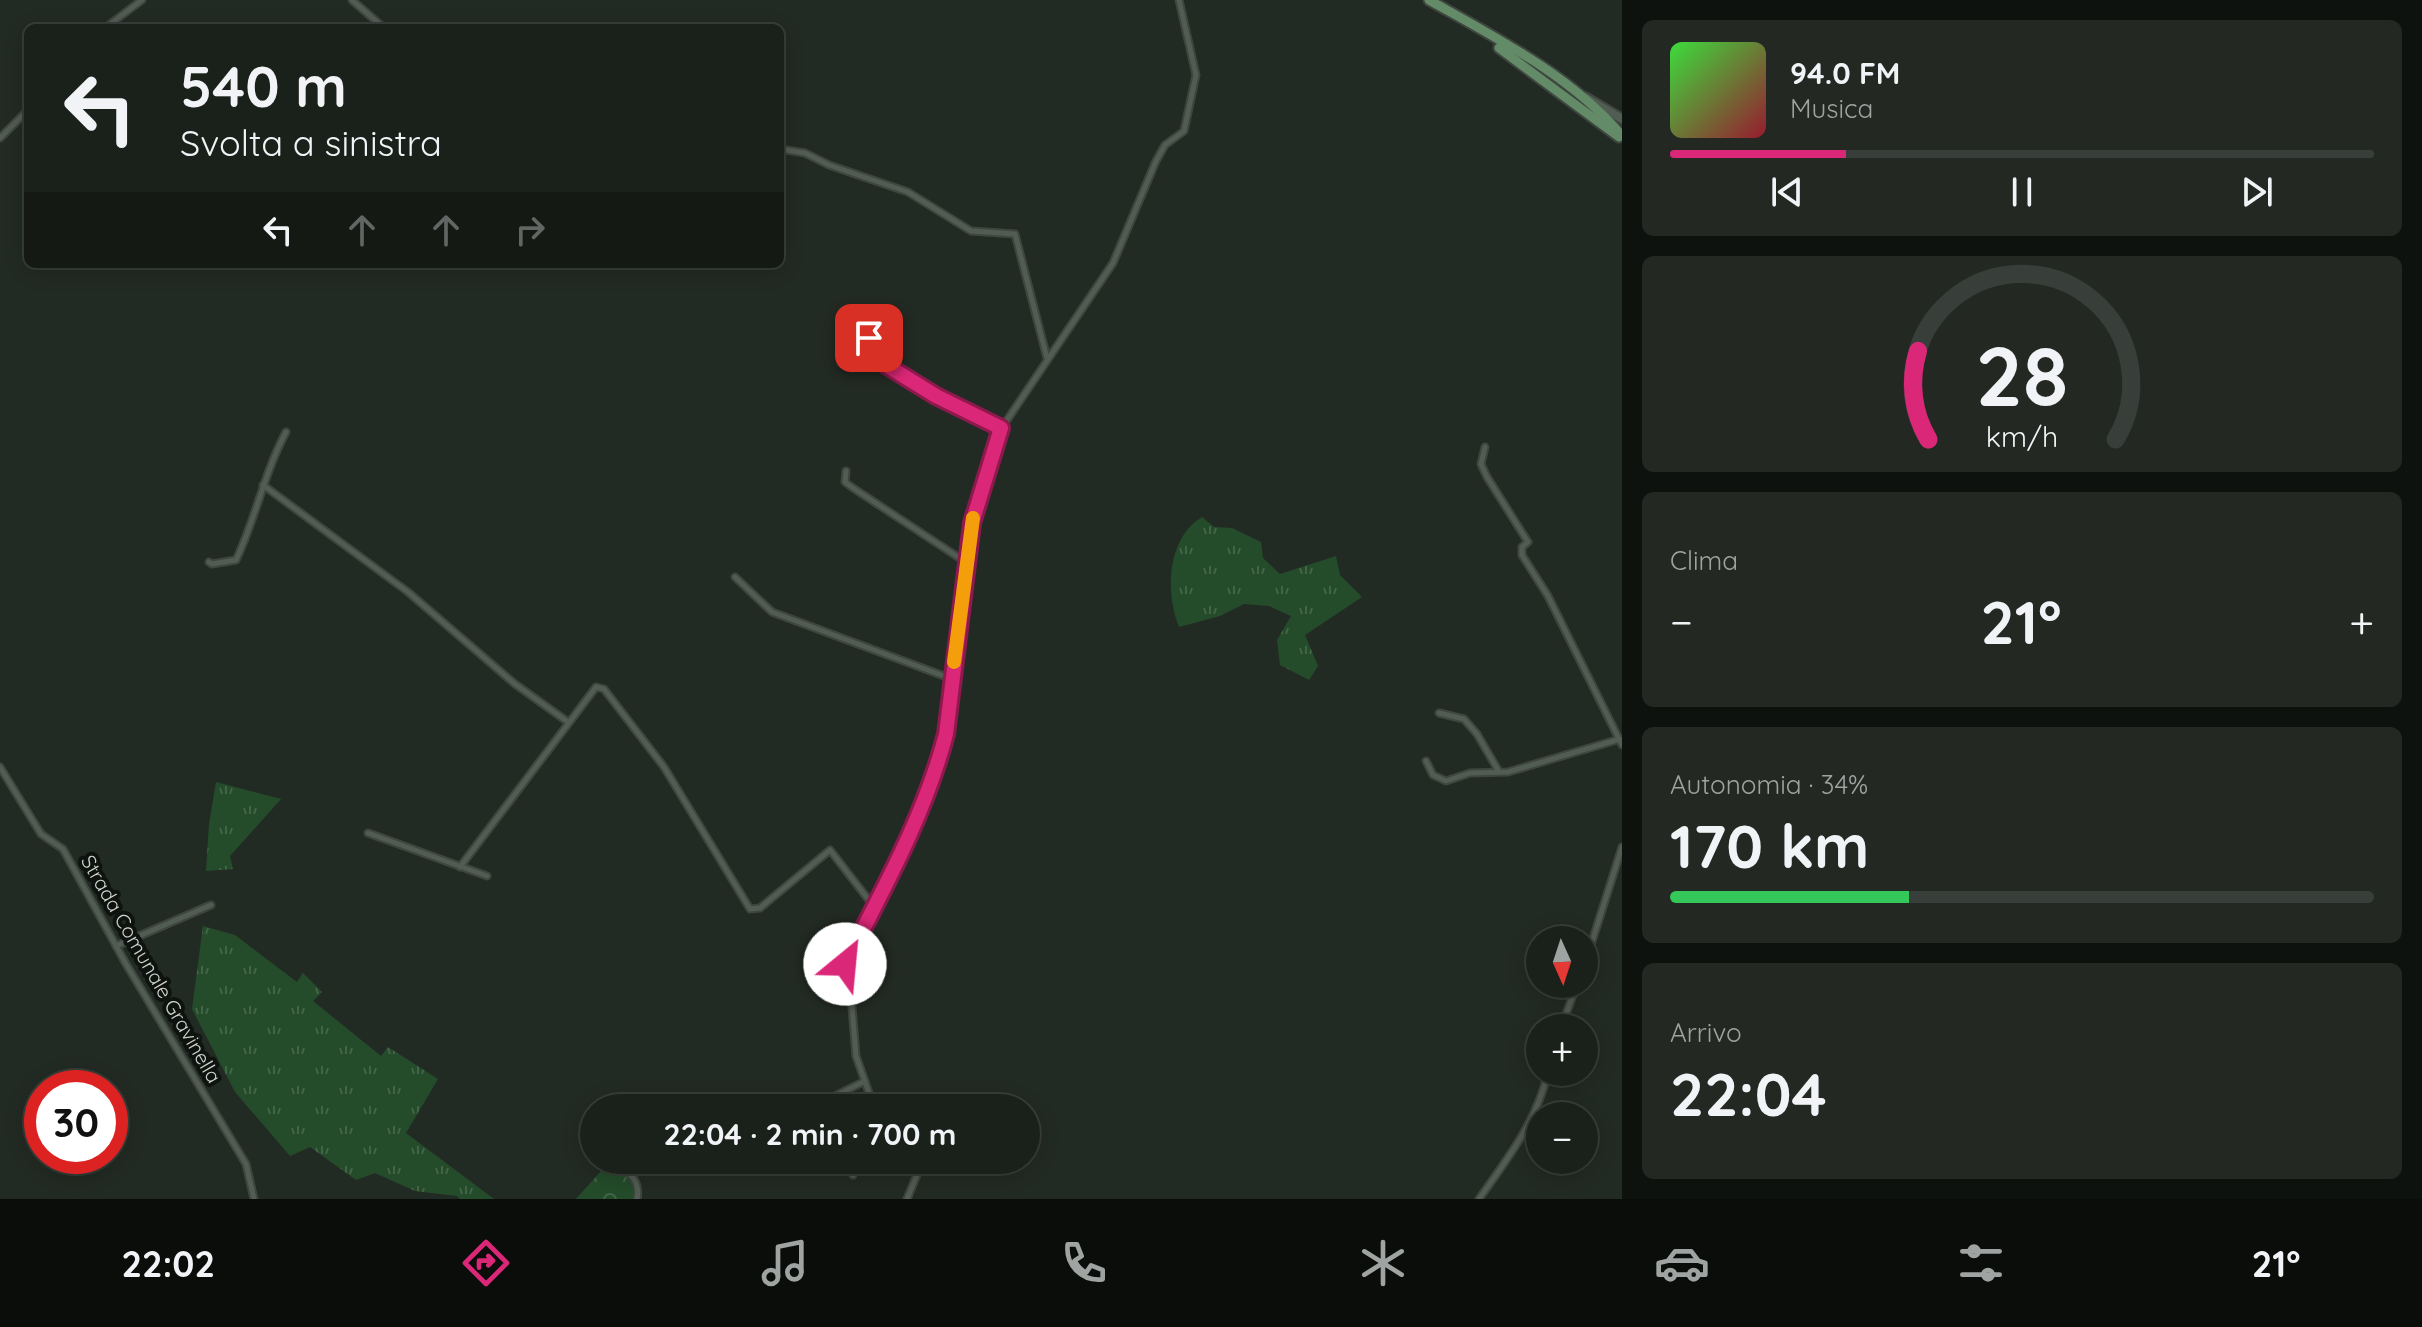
<!DOCTYPE html>
<html lang="it">
<meta charset="utf-8">
<style>
body{margin:0;font-family:Quicksand,sans-serif;background:#232823;color:#f1f3f6;height:100vh;display:flex;flex-direction:column;font-size:30px;white-space:nowrap}
*{box-sizing:border-box;margin:0}
p{font-size:26px;color:#9fa3a2}
.icon{flex:none;width:44px;height:44px;fill:none;stroke:currentColor;stroke-width:2;stroke-linecap:round;stroke-linejoin:round}
.map{position:relative;flex:1;overflow:hidden}
.panel{display:flex;flex-direction:column;gap:20px;padding:20px;background:#0e120e;width:800px}
.panel>*{flex:none}
.hud{position:absolute;left:24px;top:24px;width:760px;height:244px;border-radius:12px;box-shadow:0 4px 20px #0003,0 0 0 2px #383e39;background:#1a201a;color:#f1f3f6;overflow:hidden}
.needle{width:52px;rotate:177deg}
.fabs{position:absolute;left:1526px;top:926px;display:grid;gap:16px}
.fabs a{display:grid;place-items:center;width:72px;height:72px;border-radius:50%;background:#1a201a;box-shadow:0 4px 20px #0003,0 0 0 2px #383e39;font-size:40px}
.speed{position:absolute;left:24px;top:1070px;display:flex;gap:16px;font-size:40px;font-weight:700;text-align:center}
.speed>*{display:grid;place-content:center;width:104px;height:104px;border-radius:50%;background:#1a201a;box-shadow:0 4px 20px #0003,0 0 0 2px #383e39;line-height:1}
.speed .limit{border:12px solid #d22;background:#fff;color:#111}
.pin{position:absolute;display:grid;place-items:center;width:68px;height:68px;color:#fff;margin:-34px;border-radius:16px;box-shadow:0 4px 12px #0006}
.me{position:absolute;width:88px;margin:-44px;rotate:28deg;stroke-linejoin:round;filter:drop-shadow(0 0 6px #0008)}
.turn{display:flex;align-items:center;gap:28px;height:168px;padding:0 24px;font-size:36px}
.turn .icon{width:104px;height:104px;stroke-width:2.5}
.turn b{display:block;font-size:56px;line-height:68px}
.lanes{display:flex;align-items:center;height:76px;padding:0 24px;background:#0003;justify-content:center;gap:40px;direction:ltr}
.lanes .off{opacity:.35}
.big{font-size:60px;font-weight:700;line-height:1.1}
.panel .tile{flex:1;display:flex;flex-direction:column;justify-content:center;gap:12px;min-width:0;padding:0 28px;border-radius:12px;background:#232823}
.panel .dial{align-items:center;gap:0}
.dial svg{height:208px;overflow:visible;fill:none;stroke:#383e39;stroke-width:7;stroke-linecap:round;text-anchor:middle}
.dial text{fill:#f1f3f6;stroke:none}
.song{display:flex;align-items:center;gap:24px}
.cover{width:96px;height:96px;border-radius:12px;background:linear-gradient(135deg,hsl(120 70% 55%),hsl(350 70% 35%))}
.played{height:8px;border-radius:4px;background:linear-gradient(90deg,#db2777 25%,#383e39 25%)}
.keys{display:flex;justify-content:space-around;direction:ltr}
.heat{display:flex;justify-content:space-between;align-items:center;font-size:44px;direction:ltr}
.charge{height:12px;border-radius:6px;background:linear-gradient(90deg,#34c759 34%,#383e39 0)}
.trip{position:absolute;left:580px;top:1094px;width:460px;height:80px;border-radius:40px;background:#1a201a;box-shadow:0 4px 20px #0003,0 0 0 2px #383e39;font-weight:700;line-height:80px;text-align:center}
.tab-bar{display:flex;height:128px;justify-content:space-around;align-items:center;background:#0a0d0a;color:#9fa3a2}
.tab-bar .icon{width:56px;height:56px}
.tab-bar .active{color:#db2777}
.tab-bar b{font-size:36px;color:#f1f3f6}
main{display:flex;flex:1;min-height:0}
.map>svg:first-child{display:block}
.grass{fill:url(#grass-tufts)}
.forest{fill:url(#forest-crowns)}
.lines{fill:none;stroke-linecap:round;stroke-linejoin:round}
.street-casing{stroke:#3e463f;stroke-width:9}
.secondary-casing{stroke:#3e463f;stroke-width:12}
.primary-casing{stroke:#3e463f;stroke-width:13}
.street{stroke:#515c52;stroke-width:5}
.secondary{stroke:#515c52;stroke-width:8}
.primary{stroke:#638b68;stroke-width:9}
.route-casing{stroke:#8e194d;stroke-width:20}
.route{stroke:#db2777;stroke-width:14}
.slow{stroke:#f59e0b;stroke-width:14}
.labels{text-anchor:middle;stroke-width:8;stroke-linejoin:round;paint-order:stroke}
.street-label{font-size:20px;fill:#d0d6d0;stroke:#0e130f}
</style>
<main>
<div class="map">
<svg width="1622" height="1199" viewBox="0 0 1622 1199">
<defs>
<pattern id="grass-tufts" width="24" height="20" patternUnits="userSpaceOnUse" patternTransform="scale(2)"><rect width="24" height="20" fill="#244b2a"/><path d="M3 7l-1-3M5 7V3M7 7l1-3M15 17l-1-3M17 17v-4M19 17l1-3" fill="none" stroke="#436448"/></pattern>
<pattern id="forest-crowns" width="20" height="18" patternUnits="userSpaceOnUse" patternTransform="scale(2)"><rect width="20" height="18" fill="#244b2a"/><path d="M2 6a3 3 0 1 1 6 0M12 15a3 3 0 1 1 6 0" fill="none" stroke="#436448"/></pattern>
</defs>
<rect width="100%" height="100%" fill="#222b23"/>
<g class="grass">
<path d="M1202,517L1214,527L1232,528L1261,542L1263,558L1280,574L1336,556L1340,575L1362,597L1305,635L1318,666L1309,680L1280,665L1277,640L1291,616L1269,606L1244,604L1220,616L1179,627C1165,592 1167,538 1202,517Z"/>
<path d="M216,782L281,799L230,856L233,869L206,871L209,824Z"/>
<path d="M203,926L235,935L297,982L303,973L322,992L313,1001L381,1056L388,1047L438,1079L406,1133L494,1199H460L457,1196L415,1191L375,1173L356,1180L310,1147L290,1156L235,1092L192,1009Z"/>
</g>
<path class="forest" d="M609,1162C624,1173 636,1179 633,1199H576Z"/>
<g class="lines">
<defs>
<g id="street">
<path d="M352,0L384,28"/>
<path d="M105,28L142,0"/>
<path d="M0,138L28,110"/>
<path d="M780,149L805,153L829,165L908,192L971,231L1015,234L1047,358"/>
<path d="M848,317L869,338L886,365L936,396L1001,428"/>
<path d="M1485,447L1481,464L1487,477L1528,542L1522,547V555L1548,596L1622,745"/>
<path d="M846,471L845,482L853,488L967,563"/>
<path d="M263,485L408,592L515,684L568,722"/>
<path d="M209,562L212,564L236,560C256,518 264,473 286,432"/>
<path d="M735,577L772,612L952,679"/>
<path d="M1439,713L1464,719L1477,734L1498,770"/>
<path d="M1426,761L1433,775L1446,781L1470,773L1508,772L1620,739"/>
<path d="M0,767L41,834L63,849L126,964L246,1164L254,1199"/>
<path d="M368,833L487,876"/>
<path d="M460,867L596,687L604,689L664,767L750,909L760,908L830,850L875,908"/>
<path d="M116,946L211,905"/>
<path d="M1584,967L1622,847"/>
<path d="M1561,1028L1577,984"/>
<path d="M821,1108L823,1102L865,1081"/>
<path d="M879,1108L869,1093L856,1056L851,995L845,964L878,903L924,804L938,765L946,734L972,523L999,432L1113,263L1156,161L1165,145L1184,131L1196,75L1179,0"/>
<path d="M612,1160C627,1172 641,1178 637,1199"/>
<path d="M853,1175V1160"/>
<path d="M907,1199L919,1170L915,1160"/>
<path d="M1479,1199C1508,1158 1537,1121 1548,1072"/>
</g>
<path id="secondary" d="M1585,97L1622,119"/>
<g id="primary">
<path d="M1429,0C1495,37 1573,77 1622,136"/>
<path d="M1499,48L1619,137"/>
</g>
</defs>
<use href="#street" class="street-casing"/>
<use href="#secondary" class="secondary-casing"/>
<use href="#primary" class="primary-casing"/>
<use href="#street" class="street"/>
<use href="#secondary" class="secondary"/>
<use href="#primary" class="primary"/>
</g>
<g class="lines">
<defs>
<path id="route" d="M845,964C883,890 925,815 946,734L972,523L1001,428L936,396L886,365L869,338"/>
</defs>
<use href="#route" class="route-casing"/>
<use href="#route" class="route"/>
<path class="slow" d="M954,662L973,518"/>
</g>
<g class="labels">
<g class="street-label">
<text transform="translate(151 969) rotate(60)" y="7">Strada Comunale Gravinella</text>
</g>
</g>
</svg>
<div class="fabs">
<a><svg class="needle" viewBox="-14 -14 28 28"><path d="M0-13l5 13h-10z" fill="#e53935"/><path d="M0 13l5-13h-10z" fill="#9fa3a2"/></svg></a>
<a>+</a>
<a>−</a>
</div>
<div class="speed"><div class="limit">30</div></div>
<div class="pin" style="left:869px;top:338px;background:#d93025"><svg class="icon" aria-label="arrive" viewBox="0 0 24 24"><path d="M6 21V4h12l-3 4 3 4H6"/></svg></div>
<svg class="me" style="left:845px;top:964px" viewBox="-20 -20 40 40"><circle r="19" fill="#fff"/><path d="M0-13L10 11 0 6-10 11z" fill="#db2777"/></svg>
<div class="trip">22:04 · 2 min · 700 m</div>
<div class="hud">
<div class="turn"><svg class="icon" aria-label="left" viewBox="0 0 24 24"><path d="M17 20v-9H6M10 6l-5 5 5 5"/></svg><div><b>540 m</b>Svolta a sinistra</div></div>
<div class="lanes"><svg class="icon" aria-label="left" viewBox="0 0 24 24"><path d="M17 20v-9H6M10 6l-5 5 5 5"/></svg><svg class="icon off" aria-label="ahead" viewBox="0 0 24 24"><path d="M12 20V5M6 11l6-6 6 6"/></svg><svg class="icon off" aria-label="ahead" viewBox="0 0 24 24"><path d="M12 20V5M6 11l6-6 6 6"/></svg><svg class="icon off" aria-label="right" viewBox="0 0 24 24"><path d="M7 20v-9h11M14 6l5 5-5 5"/></svg></div>
</div>
</div>
<section class="panel">
<div class="tile">
<div class="song"><i class="cover"></i><div><b>94.0 FM</b><p>Musica</p></div></div>
<div class="played"></div>
<div class="keys"><svg class="icon" aria-label="previous" viewBox="0 0 24 24"><path d="M18 5L8 12l10 7zM5 5v14"/></svg><svg class="icon" aria-label="pause" viewBox="0 0 24 24"><path d="M8 5v14M16 5v14"/></svg><svg class="icon" aria-label="next" viewBox="0 0 24 24"><path d="M6 5l10 7-10 7zM19 5v14"/></svg></div>
</div>
<div class="tile dial"><svg viewBox="0 0 100 80">
<path d="M14 69A42 42 0 1 1 86 69"/>
<path d="M14 69A42 42 0 0 1 10 35" stroke="#db2777"/>
<text x="50" y="56" font-size="32" font-weight="700">28</text>
<text x="50" y="72" font-size="11">km/h</text>
</svg></div>
<div class="tile"><p>Clima</p>
<div class="heat"><a>−</a><b class="big">21°</b><a>+</a></div>
</div>
<div class="tile"><p>Autonomia · 34%</p><b class="big">170 km</b><div class="charge"></div></div>
<div class="tile"><p>Arrivo</p><b class="big">22:04</b></div>
</section>
</main>
<nav class="tab-bar">
<b>22:02</b>
<svg class="icon active" aria-label="directions" viewBox="0 0 24 24"><path d="M12 3l9 9-9 9-9-9zM9 14v-3h6M13 9l2 2-2 2"/></svg>
<svg class="icon" aria-label="music" viewBox="0 0 24 24"><path d="M9 18V5l10-2v13"/><circle cx="6" cy="18" r="3"/><circle cx="16" cy="16" r="3"/></svg>
<svg class="icon" aria-label="phone" viewBox="0 0 24 24"><path d="M5 4h4l2 5-3 2q2 4 5 5l2-3 5 2v4C11 20 4 13 5 4z"/></svg>
<svg class="icon" aria-label="climate" viewBox="0 0 24 24"><path d="M12 3v18M4 7l16 10M4 17L20 7"/></svg>
<svg class="icon" aria-label="car" viewBox="0 0 24 24"><path d="M5 17H2v-5l4-1 3-4h7l3 4 3 1v5h-3M9 17h6M6 11h13"/><circle cx="7" cy="17" r="2"/><circle cx="17" cy="17" r="2"/></svg>
<svg class="icon" aria-label="filters" viewBox="0 0 24 24"><path d="M4 7h16M4 17h16"/><circle cx="9" cy="7" r="2"/><circle cx="15" cy="17" r="2"/></svg>
<b>21°</b>
</nav>
